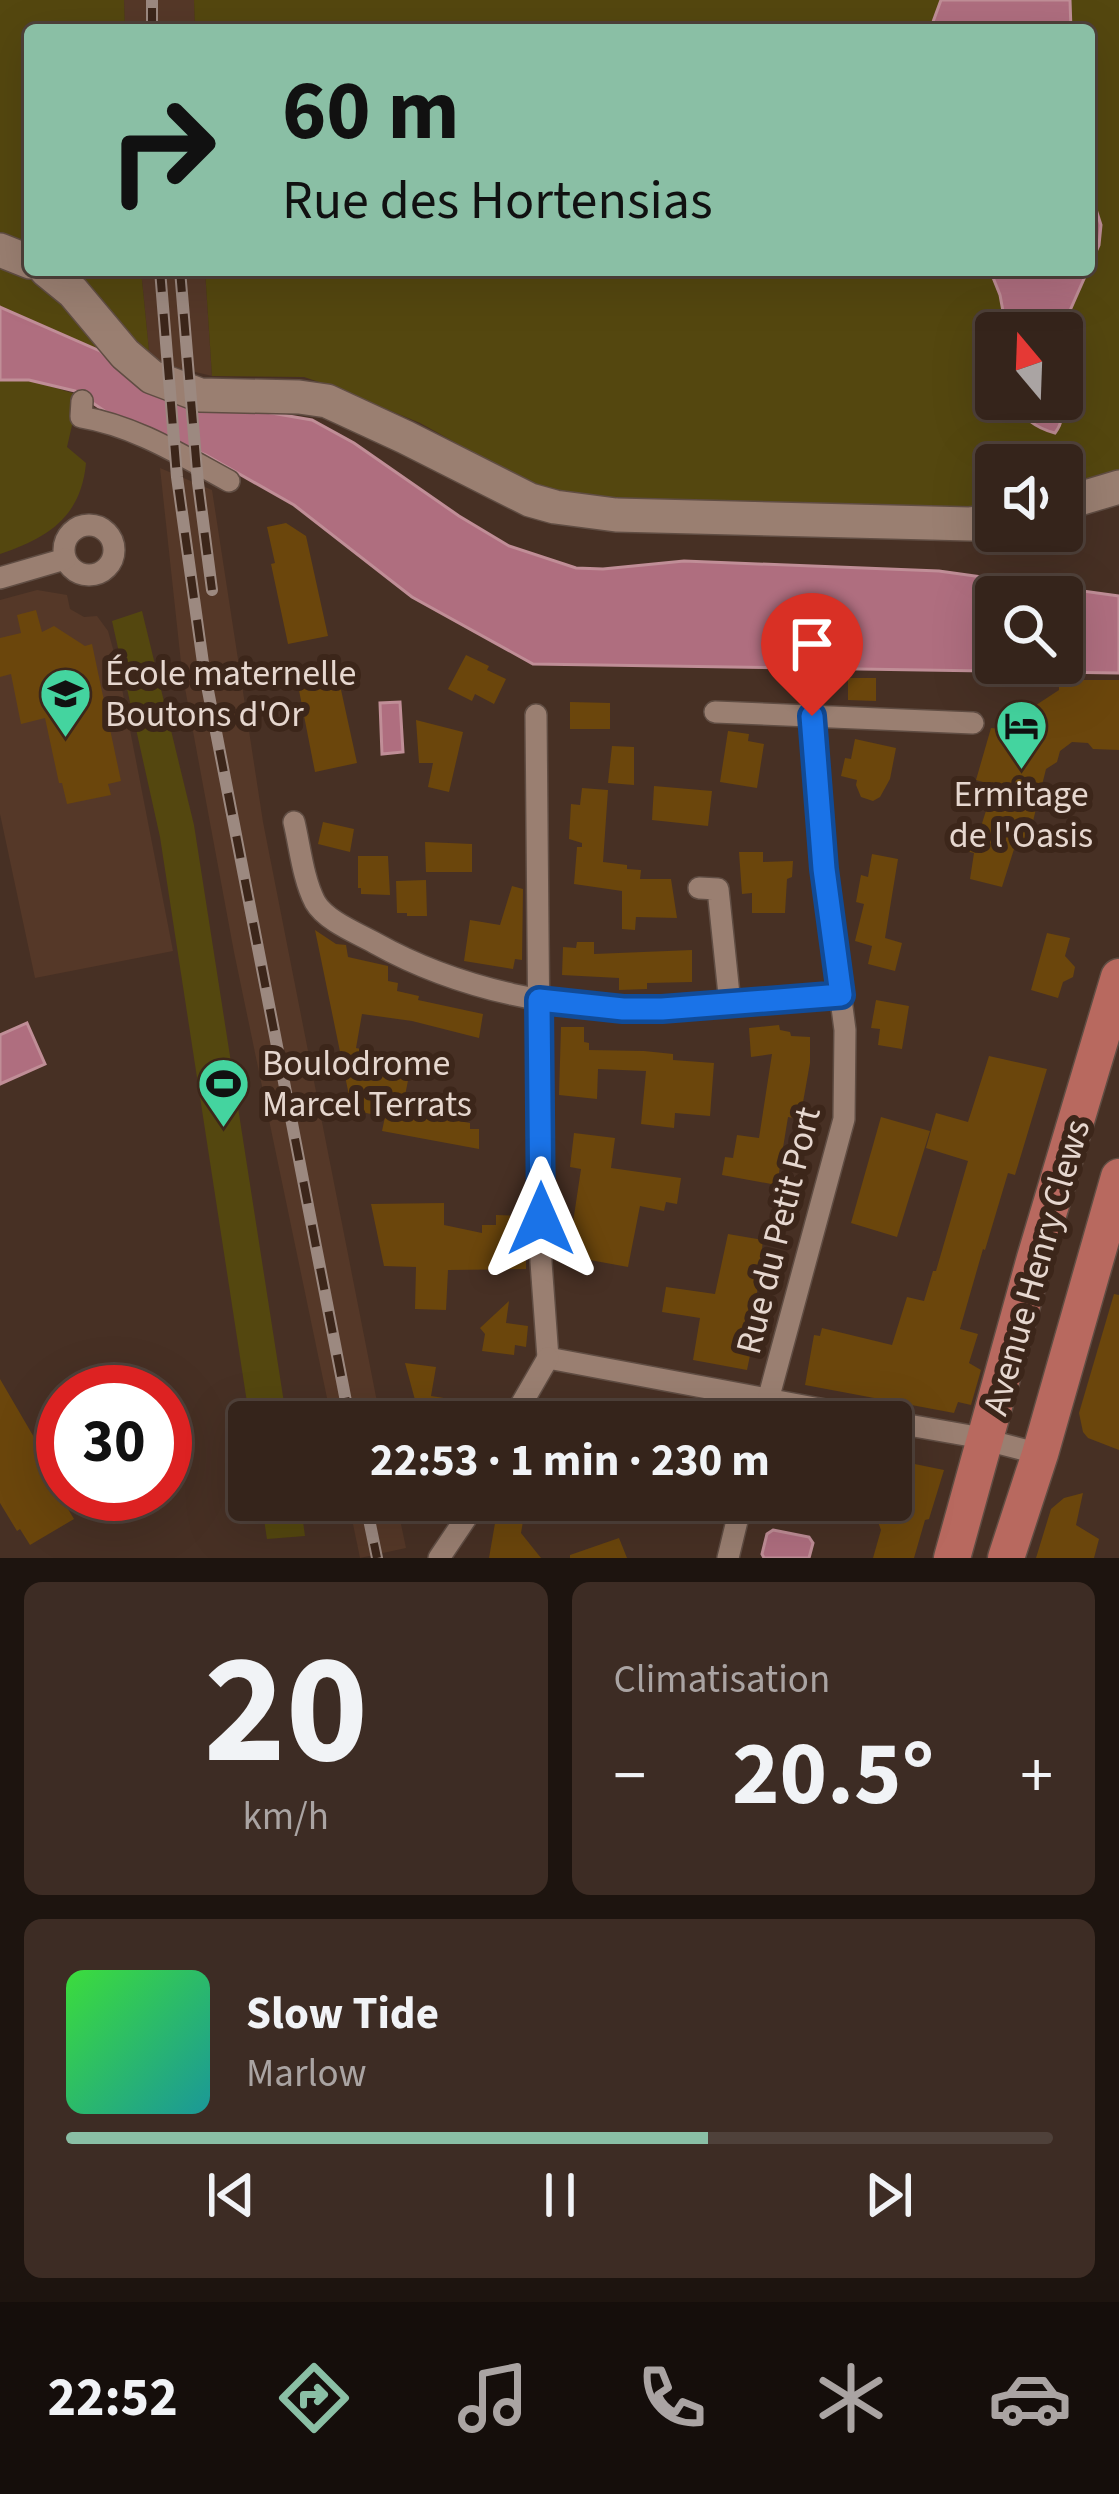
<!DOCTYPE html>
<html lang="fr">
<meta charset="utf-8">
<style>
body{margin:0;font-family:"Source Sans 3",sans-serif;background:#3d2c24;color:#f1f3f6;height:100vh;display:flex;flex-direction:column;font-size:45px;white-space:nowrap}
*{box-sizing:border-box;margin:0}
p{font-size:39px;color:#aaa4a3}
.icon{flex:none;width:66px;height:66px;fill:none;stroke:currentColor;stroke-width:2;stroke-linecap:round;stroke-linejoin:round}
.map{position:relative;height:1558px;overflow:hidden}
.sheet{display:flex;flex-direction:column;gap:24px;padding:24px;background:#1d140f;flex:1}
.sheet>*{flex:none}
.guide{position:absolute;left:24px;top:24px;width:1071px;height:252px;border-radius:12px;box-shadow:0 12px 48px #0002,0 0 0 3px #4f413a;background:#8abfa5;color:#111;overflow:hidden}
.needle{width:78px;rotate:341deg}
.tools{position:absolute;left:975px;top:312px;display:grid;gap:24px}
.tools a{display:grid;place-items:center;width:108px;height:108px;border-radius:12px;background:#35241b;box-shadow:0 12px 48px #0002,0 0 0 3px #4f413a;font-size:60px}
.speed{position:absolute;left:36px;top:1365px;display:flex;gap:24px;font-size:60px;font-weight:700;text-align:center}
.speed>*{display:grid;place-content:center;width:156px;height:156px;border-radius:50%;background:#35241b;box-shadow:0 12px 48px #0002,0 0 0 3px #4f413a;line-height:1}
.speed .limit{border:18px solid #d22;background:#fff;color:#111}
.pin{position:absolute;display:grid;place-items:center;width:102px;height:102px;color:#fff;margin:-123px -51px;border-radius:50% 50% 50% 0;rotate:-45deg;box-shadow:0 0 12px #0007}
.pin .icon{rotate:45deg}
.me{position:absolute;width:132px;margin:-66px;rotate:0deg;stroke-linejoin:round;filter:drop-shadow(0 0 9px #0008)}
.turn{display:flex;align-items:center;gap:42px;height:252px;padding:0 60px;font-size:54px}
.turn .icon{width:156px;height:156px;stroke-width:2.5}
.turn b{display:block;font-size:84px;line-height:102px}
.big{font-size:90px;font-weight:700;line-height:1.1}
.sheet .card{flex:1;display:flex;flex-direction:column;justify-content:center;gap:18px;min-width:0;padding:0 42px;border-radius:18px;background:#3d2c24}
.sheet .dial{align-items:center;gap:0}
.dial b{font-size:156px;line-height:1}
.song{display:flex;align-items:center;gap:36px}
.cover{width:144px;height:144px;border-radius:18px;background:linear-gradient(135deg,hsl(120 70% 55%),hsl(180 70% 35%))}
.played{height:12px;border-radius:6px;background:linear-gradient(90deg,#8abfa5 65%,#4f413a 65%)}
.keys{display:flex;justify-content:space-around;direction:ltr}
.heat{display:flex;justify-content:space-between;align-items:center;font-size:66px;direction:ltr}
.sheet .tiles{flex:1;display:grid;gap:24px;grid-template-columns:1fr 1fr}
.card:last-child{grid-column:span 2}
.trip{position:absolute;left:228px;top:1401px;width:684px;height:120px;border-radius:12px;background:#35241b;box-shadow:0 12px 48px #0002,0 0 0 3px #4f413a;font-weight:700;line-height:120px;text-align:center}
.tabs{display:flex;height:192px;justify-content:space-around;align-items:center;background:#150e0b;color:#aaa4a3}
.tabs .icon{width:84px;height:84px}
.tabs .active{color:#8abfa5}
.tabs b{font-size:54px;color:#f1f3f6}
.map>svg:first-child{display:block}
.built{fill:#553828}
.green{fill:#54470f;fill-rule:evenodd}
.water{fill:#af6e7f;stroke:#c08e97;stroke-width:3;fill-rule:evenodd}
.building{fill:#6b460c}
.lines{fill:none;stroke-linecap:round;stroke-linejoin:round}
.street-casing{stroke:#604d43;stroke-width:24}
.secondary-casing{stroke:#604d43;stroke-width:36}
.primary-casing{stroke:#604d43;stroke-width:39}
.street{stroke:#9a7f71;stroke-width:21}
.secondary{stroke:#9a7f71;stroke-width:33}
.primary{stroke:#b8695f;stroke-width:36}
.rail-casing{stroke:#9c8980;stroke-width:12}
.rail{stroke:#3c261a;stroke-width:8;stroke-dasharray:22;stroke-linecap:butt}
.route-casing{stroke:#114b97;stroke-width:30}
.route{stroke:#1a73e8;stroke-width:21}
.labels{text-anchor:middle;stroke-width:12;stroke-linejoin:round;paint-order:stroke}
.poi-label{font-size:36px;fill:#e6d7cf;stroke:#3c261a;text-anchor:start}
.street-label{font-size:36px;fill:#e6d7cf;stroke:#3c261a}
</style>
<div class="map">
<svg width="1119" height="1558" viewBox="0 0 1119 1558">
<rect width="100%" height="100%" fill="#473024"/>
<g class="built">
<path d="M124,0H194L195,30H125Z"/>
<path d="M141,270H205L212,376L150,361Z"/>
<path d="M160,468L212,490L263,822L381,1422H332L234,952L182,672Z"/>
<path d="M37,590L67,595L70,609L84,617L97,616L108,631L117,663L173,951L35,978L0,814V600Z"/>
<path d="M348,1500H396L406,1548L360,1558Z"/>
</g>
<g class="green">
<path d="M0,0H124L125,30H30V270H141L150,361L121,370L100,351L0,307Z"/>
<path d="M194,0H1119V475L1062,492V465H996V511L604,505L525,481L420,423L328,385L304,377L212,376L205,270H1089V30H195ZM996,333H1062V399H996Z"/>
<path d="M0,380H29L79,395L67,447L86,463C81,517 48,538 0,554Z"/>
<path d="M142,611L194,825L287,1422H250L160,837L112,621Z"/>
<path d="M261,1500H300L305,1536L267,1539Z"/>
</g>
<g class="water">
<path d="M941,0H1070L1071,30H930Z"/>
<path d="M1089,166L1093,200L1101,225L1099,245L1060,333H1007L1000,295L990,270H1089Z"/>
<path d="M0,307L100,351L121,370L248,409L312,420L354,443L459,516L509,546L576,568L603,569L684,561L939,571L1119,596V673L533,664L412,597L294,505L206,455L106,412L75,391L29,380H0ZM996,597H1062V663H996Z"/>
<path d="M1011,399H1055C1061,413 1065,420 1055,433C1035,428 1022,417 1011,399Z"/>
<path d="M400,702L403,752L382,754L380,703Z"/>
<path d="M27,1023L45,1064L0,1084V1035Z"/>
<path d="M773,1530L809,1537L813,1543L809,1558H764L762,1554L767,1534Z"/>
</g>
<g class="building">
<path d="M286,523L306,536L328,636L288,644L271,564L275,563L267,527Z"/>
<path d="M36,610L42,632L54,626L85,646L92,644L121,781L108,784L111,795L67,804L62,783H59L45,718L21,724L11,674L0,677V638L21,633L17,615Z"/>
<path d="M466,655L489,666L487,670L506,679L494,704L475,694L472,701L448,689Z"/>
<path d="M338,676L357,763L315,772L298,685Z"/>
<path d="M848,678H876V701L848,700Z"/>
<path d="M1059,680H1119V750L1093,749L1088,743L1072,742L1060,751L1057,762L1046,769L1026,849L1015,846L1002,887L970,879L974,853L966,851L971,832L979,833L994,785L976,780L991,728L1011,730L1030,716L1027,711L1059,690Z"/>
<path d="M570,702L610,703V729H570Z"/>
<path d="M416,720L463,732L449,792L428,787L433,763H419Z"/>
<path d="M728,731L749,734L748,741L764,744L757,788L720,782Z"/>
<path d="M855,739L896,748L890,779L880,797L873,801L861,797L856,785L857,780L841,776L845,758L851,759Z"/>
<path d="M612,746L634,747V785L608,783Z"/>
<path d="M654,786L712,791L708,826L652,820Z"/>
<path d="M582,788L608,790L603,862L627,865V869L641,870L640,879H671L677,918L636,917L635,930L622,929V891L574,884L577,847H582V843L569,839L571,804L580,805Z"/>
<path d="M323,822L354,829L350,852L318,844Z"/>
<path d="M425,842L472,844V872H426Z"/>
<path d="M739,852H763V862L793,861L792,877L787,879L785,913H752V893L742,894Z"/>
<path d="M872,854L898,859L885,938L902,943L895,971L868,964L872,946L855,941L864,904L856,902L861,875L868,877Z"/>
<path d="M358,856H388L390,895L361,894V888H358Z"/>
<path d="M426,880L427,916H407V913H397L396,881Z"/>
<path d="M512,886L523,889L522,960L515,959L513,969L464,961L470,920L500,925Z"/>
<path d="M315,930L336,944L346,945L348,957L388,966V981L398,983L397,991L419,996L418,1000L483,1014L479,1038L412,1021L362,1014L356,1048L412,1060L402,1111L470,1123V1129H479V1149L382,1131L385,1117L352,1110Z"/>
<path d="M1047,933L1070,938L1065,956L1075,967L1073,977L1063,982L1058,998L1031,990Z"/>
<path d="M577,942H594V954L692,950V982L647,983V989L619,990V978L562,975L563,947L576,948Z"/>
<path d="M876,1000L909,1006L902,1049L878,1045L880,1029L871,1028Z"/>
<path d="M779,1025L780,1030L790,1032L791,1036L810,1037V1063L800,1119L788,1117L777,1185L722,1175L725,1157L733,1158L737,1135L759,1138L772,1054L751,1057L749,1028Z"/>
<path d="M561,1027H584V1042L589,1043V1050L644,1051L673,1054V1060L714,1063L710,1116L675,1113L674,1128L641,1124L646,1071L598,1069L597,1099L559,1095Z"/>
<path d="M989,1056L1047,1069L1015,1175L1008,1173L985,1250L983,1249L960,1329L978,1334L969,1363L981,1370L971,1405L958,1402L954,1413L805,1385L814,1335L820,1336L822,1328L892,1345L907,1297L924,1301L933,1271H936L968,1161L926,1148L936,1113L968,1122Z"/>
<path d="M881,1117L930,1131L897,1237L851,1223Z"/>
<path d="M574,1133L615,1138L611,1168L681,1178L677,1204L666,1202L664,1211L640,1206L628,1267L568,1256L581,1169L570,1167Z"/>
<path d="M444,1203V1225L482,1233V1225H496V1215L526,1216V1269L448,1270L446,1310L415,1309L416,1267L384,1266L371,1204Z"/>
<path d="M728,1234L763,1240L752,1336H754L747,1370L693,1360L700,1318L662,1312L666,1287L715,1294Z"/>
<path d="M1114,1294L1119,1295V1450L1088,1438L1083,1432L1079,1413Z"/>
<path d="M509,1301L506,1323L528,1326L526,1347L515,1345L514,1355L482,1351L485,1334L480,1328Z"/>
<path d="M405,1363L436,1367L431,1396L476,1403L487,1409L480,1422H421Z"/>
<path d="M0,1379L63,1487V1494H67L70,1500L65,1504L74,1519L30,1545L20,1529L17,1531L0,1503Z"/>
<path d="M634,1401L699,1412L698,1422H631Z"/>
<path d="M895,1460L944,1470L929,1519L925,1520L914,1558H873L881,1530L870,1500H891V1473Z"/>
<path d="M1083,1493L1076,1525L1099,1539L1094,1558H1036L1051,1509L1064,1498Z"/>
<path d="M499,1500L526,1504L521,1533L541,1558H489Z"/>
<path d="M765,1500H852L845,1524L765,1510Z"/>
<path d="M619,1538L627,1558H570V1555Z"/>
</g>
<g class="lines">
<defs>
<g id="street">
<path d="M82,401L81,417C135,426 181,455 229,481"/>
<circle cx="89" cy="550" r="25"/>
<path d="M0,578L65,559"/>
<path d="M715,712L973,723"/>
<path d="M536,715L541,1262L548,1358"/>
<path d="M294,822C300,847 303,879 315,902C326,921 357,933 375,943C459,990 563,1011 658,1009C719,1008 780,1000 841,995"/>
<path d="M699,888L718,889L730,1004"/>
<path d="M548,1358L889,1422"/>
<path d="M511,1422L548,1358"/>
<path d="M762,1422L844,1119L845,1030L824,869L812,716"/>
<path d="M891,1422L971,1436L1040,1454"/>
<path d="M439,1558L466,1518L473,1500"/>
<path d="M728,1558L742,1500"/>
</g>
<g id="secondary">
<path d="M0,250L30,262"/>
<path d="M46,270L73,292L125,354L152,377L200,395L299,397L327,401L405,437L530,500L555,507L616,515L970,524L996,521"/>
<path d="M1062,504L1119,487"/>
</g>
<g id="primary">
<path d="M952,1558L1035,1258L1119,977"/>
<path d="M1006,1558L1040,1454L1119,1177"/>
</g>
</defs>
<use href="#street" class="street-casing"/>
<use href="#secondary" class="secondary-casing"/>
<use href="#primary" class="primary-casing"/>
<use href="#street" class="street"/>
<use href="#secondary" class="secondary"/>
<use href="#primary" class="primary"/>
<defs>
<g id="rail">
<path d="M152,30V0"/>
<path d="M160,270L177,477L204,670L350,1422"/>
<path d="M180,270L198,483L212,590"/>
<path d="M365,1500L377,1558"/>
</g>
</defs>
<use href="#rail" class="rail-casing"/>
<use href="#rail" class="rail"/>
</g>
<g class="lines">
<defs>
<path id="route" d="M541,1219L539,1000L623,1009H662L841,995L824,869L812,716"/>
</defs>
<use href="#route" class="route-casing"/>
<use href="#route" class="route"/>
</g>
<defs>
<symbol id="school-pin" viewBox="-11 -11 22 30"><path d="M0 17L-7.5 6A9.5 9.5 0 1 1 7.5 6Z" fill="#44d49f" stroke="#3c261a"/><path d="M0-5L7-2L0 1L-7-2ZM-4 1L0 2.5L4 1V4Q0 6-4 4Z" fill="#111"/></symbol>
<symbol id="hotel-pin" viewBox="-11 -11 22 30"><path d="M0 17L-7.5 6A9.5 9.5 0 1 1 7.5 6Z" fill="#44d49f" stroke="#3c261a"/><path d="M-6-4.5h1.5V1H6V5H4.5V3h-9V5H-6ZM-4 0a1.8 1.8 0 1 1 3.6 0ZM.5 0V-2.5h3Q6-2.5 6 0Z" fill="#111"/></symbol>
<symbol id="stadium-pin" viewBox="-11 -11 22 30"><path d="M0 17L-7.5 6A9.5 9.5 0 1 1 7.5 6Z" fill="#44d49f" stroke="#3c261a"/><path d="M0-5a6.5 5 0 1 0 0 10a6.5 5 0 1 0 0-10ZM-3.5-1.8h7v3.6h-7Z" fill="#111"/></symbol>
</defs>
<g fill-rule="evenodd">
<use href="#school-pin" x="36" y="664" width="59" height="81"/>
<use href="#hotel-pin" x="992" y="696" width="59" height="81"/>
<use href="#stadium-pin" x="194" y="1054" width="59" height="81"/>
</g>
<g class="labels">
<g class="poi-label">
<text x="105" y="685">École maternelle<tspan x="105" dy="41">Boutons d'Or</tspan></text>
<text x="1021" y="806" text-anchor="middle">Ermitage<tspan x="1021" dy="41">de l'Oasis</tspan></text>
<text x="262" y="1075">Boulodrome<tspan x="262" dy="41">Marcel Terrats</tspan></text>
</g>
<g class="street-label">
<text transform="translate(777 1230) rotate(-76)" y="13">Rue du Petit Port</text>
<text transform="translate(1035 1267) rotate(-74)" y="13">Avenue Henry Clews</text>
</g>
</g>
</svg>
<div class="tools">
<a><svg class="needle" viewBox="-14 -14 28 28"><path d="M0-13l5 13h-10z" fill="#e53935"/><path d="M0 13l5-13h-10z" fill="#aaa4a3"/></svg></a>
<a><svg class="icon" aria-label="sound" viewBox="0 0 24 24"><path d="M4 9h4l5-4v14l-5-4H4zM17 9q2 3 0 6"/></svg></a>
<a><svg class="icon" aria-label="search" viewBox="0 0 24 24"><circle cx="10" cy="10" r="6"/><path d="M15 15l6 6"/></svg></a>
</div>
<div class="speed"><div class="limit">30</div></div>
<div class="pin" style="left:812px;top:716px;background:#d93025"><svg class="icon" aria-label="arrive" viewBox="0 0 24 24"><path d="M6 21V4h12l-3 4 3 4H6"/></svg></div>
<svg class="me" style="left:541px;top:1219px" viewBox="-20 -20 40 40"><path d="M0-17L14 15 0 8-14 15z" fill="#1a73e8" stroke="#fff" stroke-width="4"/></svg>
<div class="trip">22:53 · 1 min · 230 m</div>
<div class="guide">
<div class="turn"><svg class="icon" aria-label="right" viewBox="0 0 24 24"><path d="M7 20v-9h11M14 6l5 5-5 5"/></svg><div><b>60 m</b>Rue des Hortensias</div></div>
</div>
</div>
<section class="sheet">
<div class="tiles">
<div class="card dial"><b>20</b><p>km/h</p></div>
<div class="card"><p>Climatisation</p>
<div class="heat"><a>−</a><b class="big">20.5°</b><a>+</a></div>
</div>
<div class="card">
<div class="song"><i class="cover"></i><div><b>Slow Tide</b><p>Marlow</p></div></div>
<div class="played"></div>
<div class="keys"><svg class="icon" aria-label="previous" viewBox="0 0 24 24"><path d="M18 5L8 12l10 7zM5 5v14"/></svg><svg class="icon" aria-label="pause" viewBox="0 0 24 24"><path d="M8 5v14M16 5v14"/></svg><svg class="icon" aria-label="next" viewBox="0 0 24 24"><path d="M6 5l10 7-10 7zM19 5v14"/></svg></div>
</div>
</div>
</section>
<nav class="tabs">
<b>22:52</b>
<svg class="icon active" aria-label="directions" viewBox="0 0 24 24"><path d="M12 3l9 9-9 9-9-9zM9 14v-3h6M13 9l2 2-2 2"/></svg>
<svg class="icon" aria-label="music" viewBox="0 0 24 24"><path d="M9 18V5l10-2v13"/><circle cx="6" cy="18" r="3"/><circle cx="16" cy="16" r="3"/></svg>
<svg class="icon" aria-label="phone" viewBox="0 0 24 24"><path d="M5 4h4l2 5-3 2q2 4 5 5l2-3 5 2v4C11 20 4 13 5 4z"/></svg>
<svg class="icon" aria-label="climate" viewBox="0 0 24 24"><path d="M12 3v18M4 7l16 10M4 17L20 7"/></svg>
<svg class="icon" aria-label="car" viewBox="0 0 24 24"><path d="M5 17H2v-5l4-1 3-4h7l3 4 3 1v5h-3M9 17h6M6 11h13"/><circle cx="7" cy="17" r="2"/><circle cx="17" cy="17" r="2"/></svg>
</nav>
